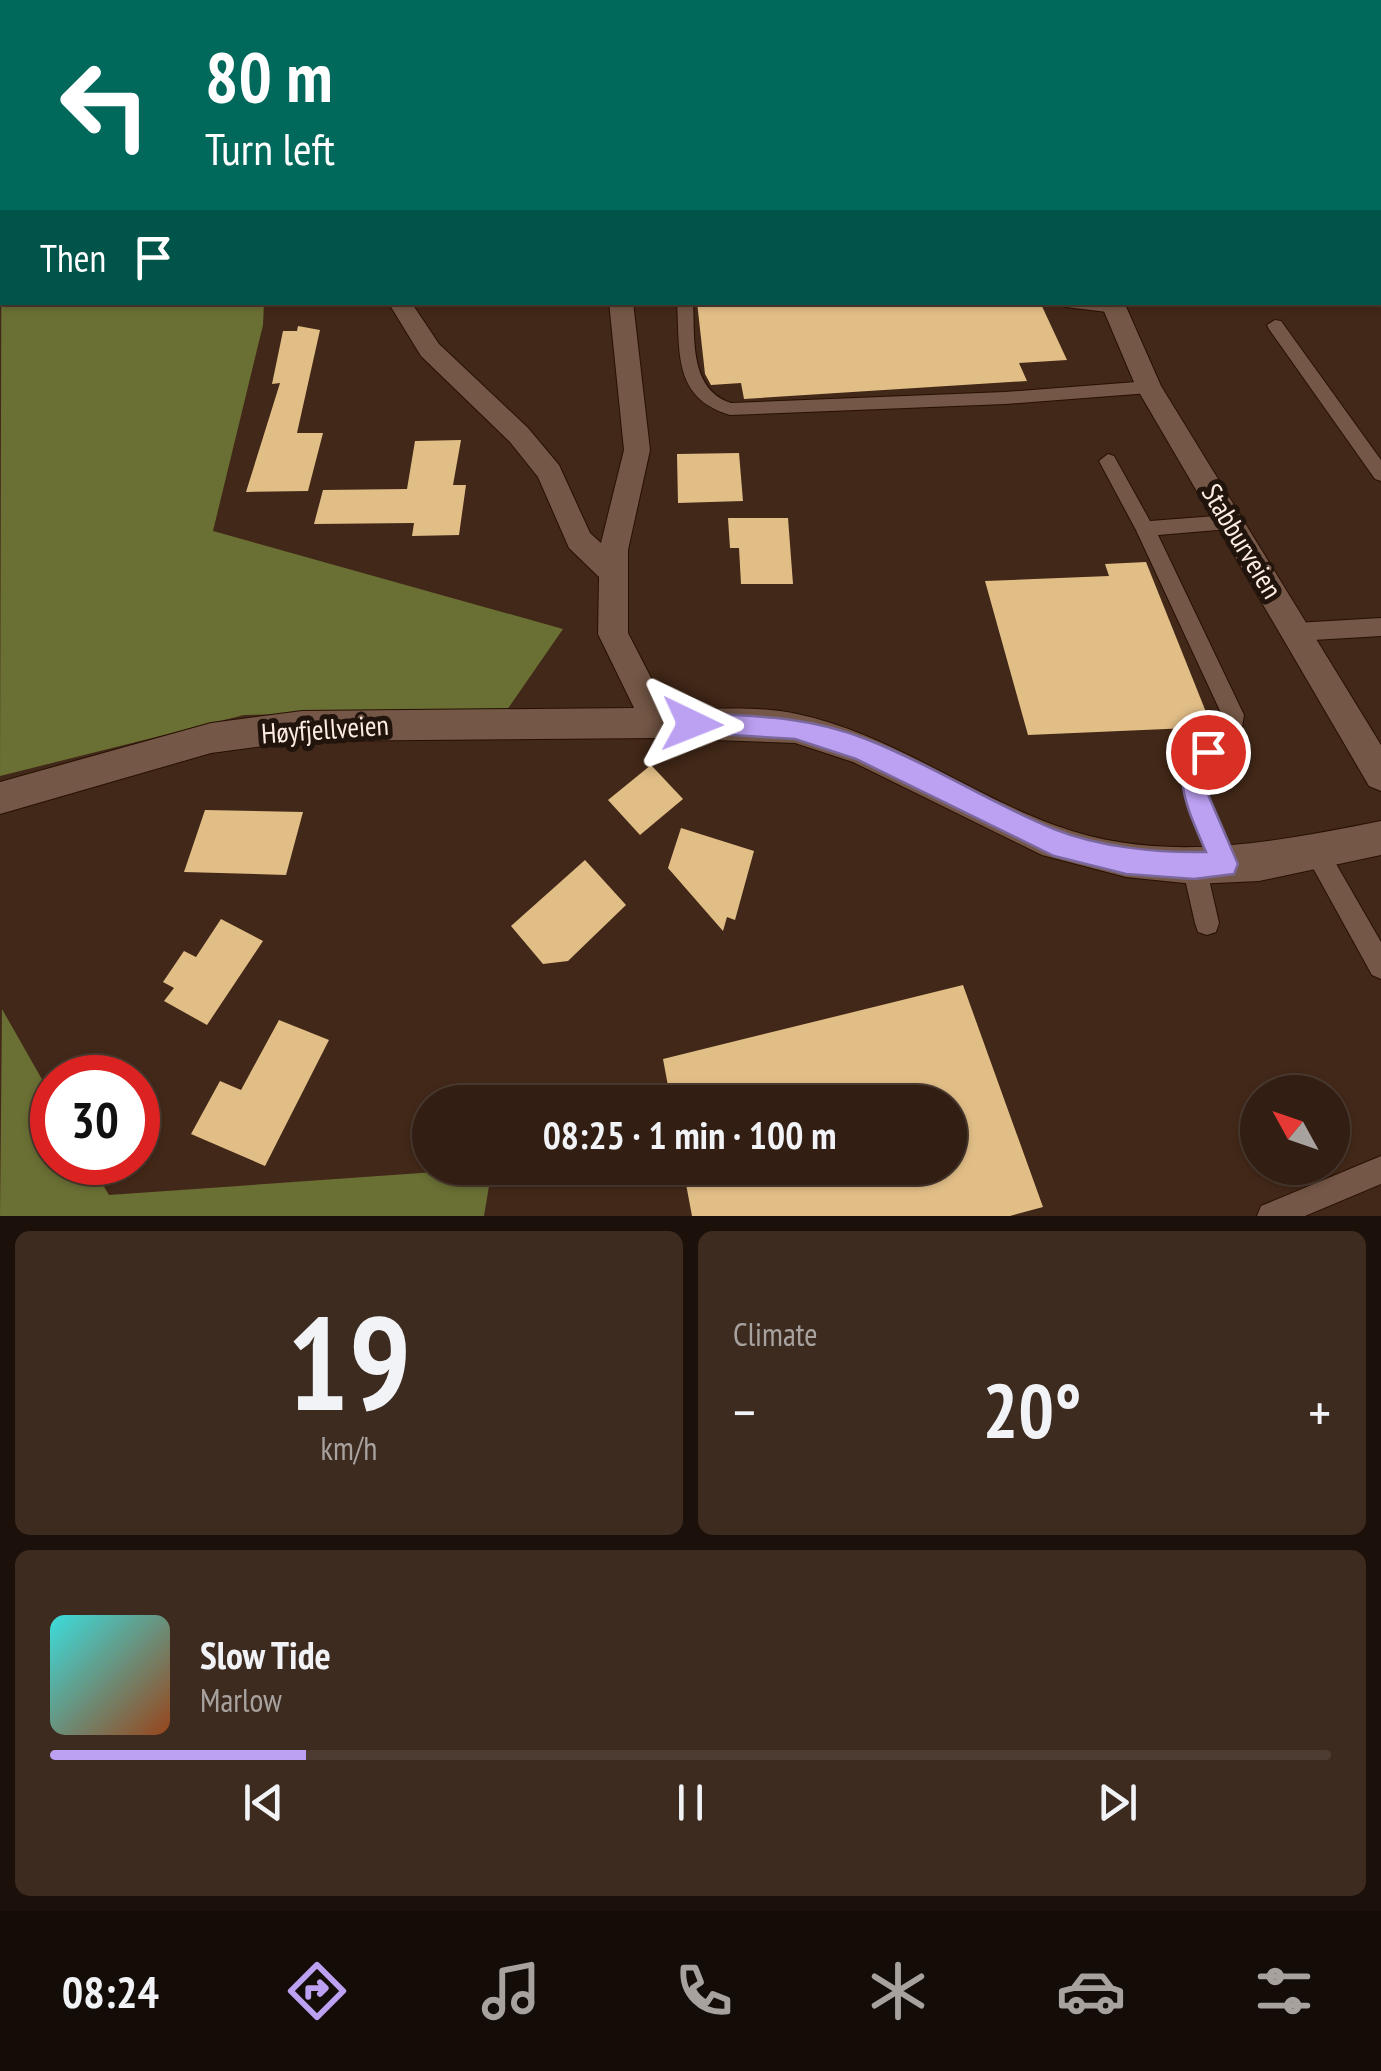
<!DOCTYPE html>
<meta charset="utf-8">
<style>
body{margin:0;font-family:"PT Sans Narrow",sans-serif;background:#3d2b20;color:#f1f3f6;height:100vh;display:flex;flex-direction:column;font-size:38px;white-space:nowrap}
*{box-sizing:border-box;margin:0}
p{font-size:32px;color:#a8a29f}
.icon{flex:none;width:55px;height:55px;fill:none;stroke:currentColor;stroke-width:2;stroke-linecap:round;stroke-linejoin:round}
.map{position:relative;height:1216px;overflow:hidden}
.drawer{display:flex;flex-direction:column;gap:15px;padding:15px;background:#1c100a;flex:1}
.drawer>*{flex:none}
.banner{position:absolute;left:0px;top:0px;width:1382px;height:305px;box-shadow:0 2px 8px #0004,0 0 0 2px #4d3c32;background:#00695c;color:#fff;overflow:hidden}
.needle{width:65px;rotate:310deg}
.buttons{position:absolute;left:1240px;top:1075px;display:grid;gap:20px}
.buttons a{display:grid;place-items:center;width:110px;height:110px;border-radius:50%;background:#321e12;box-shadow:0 2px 8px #0004,0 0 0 2px #4d3c32;font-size:50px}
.speed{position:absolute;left:30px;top:1055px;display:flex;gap:20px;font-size:50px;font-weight:700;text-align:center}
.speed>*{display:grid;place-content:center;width:130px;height:130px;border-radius:50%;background:#321e12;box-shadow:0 2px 8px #0004,0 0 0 2px #4d3c32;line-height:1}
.speed .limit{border:15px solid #d22;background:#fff;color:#111}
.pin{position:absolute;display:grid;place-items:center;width:85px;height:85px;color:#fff;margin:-42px;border:5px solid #fff;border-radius:50%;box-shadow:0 2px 10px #0007}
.me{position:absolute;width:110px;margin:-55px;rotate:92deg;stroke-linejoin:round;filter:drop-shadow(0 0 8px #0008)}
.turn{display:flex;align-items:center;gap:35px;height:210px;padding:0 40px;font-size:45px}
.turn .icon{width:130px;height:130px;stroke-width:2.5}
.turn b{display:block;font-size:70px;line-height:85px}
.then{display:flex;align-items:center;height:95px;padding:0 40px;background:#0003;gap:20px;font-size:38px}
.big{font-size:75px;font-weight:600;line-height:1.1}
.drawer .card{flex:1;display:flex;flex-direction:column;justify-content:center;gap:15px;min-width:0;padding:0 35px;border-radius:15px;background:#3d2b20}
.drawer .dial{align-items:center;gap:0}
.dial b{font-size:130px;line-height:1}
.song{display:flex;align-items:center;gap:30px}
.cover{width:120px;height:120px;border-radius:15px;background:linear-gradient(135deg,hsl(180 70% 55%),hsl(20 70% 35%))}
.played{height:10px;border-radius:5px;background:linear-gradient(90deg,#bca0f2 20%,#4d3c32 20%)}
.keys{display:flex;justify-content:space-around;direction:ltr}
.heat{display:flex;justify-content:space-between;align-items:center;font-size:55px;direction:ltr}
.drawer .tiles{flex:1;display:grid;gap:15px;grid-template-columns:1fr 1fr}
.card:last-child{grid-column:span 2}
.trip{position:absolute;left:412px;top:1085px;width:555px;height:100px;border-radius:50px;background:#321e12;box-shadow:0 2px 8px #0004,0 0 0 2px #4d3c32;font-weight:600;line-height:100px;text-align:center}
.tabs{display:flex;height:160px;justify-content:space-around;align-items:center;background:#140c07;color:#a8a29f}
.tabs .icon{width:70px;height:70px}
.tabs .current{color:#bca0f2}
.tabs b{font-size:45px;color:#f1f3f6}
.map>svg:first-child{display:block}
.forest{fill:#6a6f34}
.building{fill:#e2be87}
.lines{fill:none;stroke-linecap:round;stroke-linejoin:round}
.service-casing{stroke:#271003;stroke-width:2}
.minor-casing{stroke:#271003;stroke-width:2}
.service{fill:#745746;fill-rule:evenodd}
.minor{fill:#745746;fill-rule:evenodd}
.route{fill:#bca0f2;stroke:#7a689d;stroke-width:2.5}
.labels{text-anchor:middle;stroke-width:10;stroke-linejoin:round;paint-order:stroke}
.street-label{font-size:28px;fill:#feece2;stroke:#20140d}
</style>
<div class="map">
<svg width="1381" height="1216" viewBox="0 0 1381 1216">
<rect width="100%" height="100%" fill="#422818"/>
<g class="forest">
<path d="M2,51V302L264,303L263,325L213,531L563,629L507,710L244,715L0,776Z"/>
<path d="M2,1009L52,1097V1162L90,1163L109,1195L492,1168L484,1216H0Z"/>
</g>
<g class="building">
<path d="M697,302H1040L1067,360L1019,363L1027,381L744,399L741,383L711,385L705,374Z"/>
<path d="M298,326L320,330L297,433H323L308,491L246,492L280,383L272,384L283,331H297Z"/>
<path d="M461,440L453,485H466L459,535L412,536L414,523L314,524L323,490L407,489L415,441Z"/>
<path d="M739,453L743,501L678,503L677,454Z"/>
<path d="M728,518H788L793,584H741L739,548H730Z"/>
<path d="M1146,562L1212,727L1028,735L985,581L1109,576L1105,564Z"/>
<path d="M651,765L683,799L640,835L608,800Z"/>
<path d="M205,810L303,812L286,875L184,872Z"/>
<path d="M681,828L754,851L735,920L727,917L723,931L668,868Z"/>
<path d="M585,860L626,905L568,961L543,964L511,926Z"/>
<path d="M221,919L263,941L207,1025L164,1001L174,988L163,982L184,951L196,957Z"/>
<path d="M963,985L1043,1207L1010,1216H692L683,1168H950V1102H671L663,1059Z"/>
<path d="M279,1020L329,1040L265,1166L191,1134L220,1081L241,1090Z"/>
</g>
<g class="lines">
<defs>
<g id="service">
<path d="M677,302H693C695,339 689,389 731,403L1005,392L1149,381L1157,387L1149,393L1005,404L730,415C673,398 680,353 677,302Z"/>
<path d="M1058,302H1112L1123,308L1115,313L1066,307Z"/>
<path d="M1275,320L1281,321L1381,460V481L1375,479L1269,329L1267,325Z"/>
<path d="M1108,454L1114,456L1150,521L1229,515L1238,522L1229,529L1158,535L1244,715L1239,744C1185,788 1215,812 1237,864L1233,872L1225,876L1217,872C1200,836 1169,791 1198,753C1211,736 1220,739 1222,715L1136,530L1099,461Z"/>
<path d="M1381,618V636L1296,641L1289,638L1286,632L1289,626L1296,623Z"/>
<path d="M1316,839L1324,843L1381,942V979L1372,975L1308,859L1304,851L1308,843Z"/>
<path d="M1194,854L1202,858L1206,866L1219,923L1216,932L1207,935L1198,932L1195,923L1182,866L1186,858Z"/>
<path d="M1381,1156V1184L1305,1216H1257L1261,1206Z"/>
</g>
<g id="minor">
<path d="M977,0H995V2H978Z"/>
<path d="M388,302H411L439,344L528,428L559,465L590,533L601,543L624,450L609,302H633L650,450L628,550V633L667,709C709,710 757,705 797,714C891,734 968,794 1057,826C1163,865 1274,842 1381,821V855L1259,881L1194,884L1126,877L1042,855L853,762L795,743L658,738L302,741L211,753L0,814V782L211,723L302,711L634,708L598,634L599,577L569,548L538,477L510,442L421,356Z"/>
<path d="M1100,302H1124L1161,386L1381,745V791L1369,786L1136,387Z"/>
</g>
</defs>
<use href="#service" class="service-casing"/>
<use href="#minor" class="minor-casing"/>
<use href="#service" class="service"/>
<use href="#minor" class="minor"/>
</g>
<path class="route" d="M692,713C755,716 807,716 866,739C931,764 990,803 1054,829C1099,847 1157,853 1206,852C1193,820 1159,759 1208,741L1217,744L1221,752L1209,772L1207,792L1238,864L1234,874L1194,879L1126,874L1054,856L856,759L795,739L684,732L680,724L684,717Z"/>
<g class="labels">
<g class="street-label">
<text transform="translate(1242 541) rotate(59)" y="10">Stabburveien</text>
<text transform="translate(325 729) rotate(-4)" y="10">Høyfjellveien</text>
</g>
</g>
</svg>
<div class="buttons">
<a><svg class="needle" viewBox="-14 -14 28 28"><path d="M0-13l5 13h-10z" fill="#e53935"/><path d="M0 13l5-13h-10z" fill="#a8a29f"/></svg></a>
</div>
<div class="speed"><div class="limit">30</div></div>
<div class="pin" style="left:1208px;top:752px;background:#d93025"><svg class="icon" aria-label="arrive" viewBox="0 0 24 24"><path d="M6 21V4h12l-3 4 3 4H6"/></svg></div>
<svg class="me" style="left:692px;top:724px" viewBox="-20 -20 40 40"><path d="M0-17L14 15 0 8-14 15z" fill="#bca0f2" stroke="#fff" stroke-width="4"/></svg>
<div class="trip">08:25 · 1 min · 100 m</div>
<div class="banner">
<div class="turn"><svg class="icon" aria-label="left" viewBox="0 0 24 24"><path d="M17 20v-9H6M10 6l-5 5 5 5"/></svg><div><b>80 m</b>Turn left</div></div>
<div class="then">Then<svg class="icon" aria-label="arrive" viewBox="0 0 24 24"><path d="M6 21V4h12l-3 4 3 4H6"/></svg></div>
</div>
</div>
<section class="drawer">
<div class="tiles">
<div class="card dial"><b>19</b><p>km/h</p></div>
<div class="card"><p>Climate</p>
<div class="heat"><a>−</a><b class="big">20°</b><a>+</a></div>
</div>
<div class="card">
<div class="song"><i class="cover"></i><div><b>Slow Tide</b><p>Marlow</p></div></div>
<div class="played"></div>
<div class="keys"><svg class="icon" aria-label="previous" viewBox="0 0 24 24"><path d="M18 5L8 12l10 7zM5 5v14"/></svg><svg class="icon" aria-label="pause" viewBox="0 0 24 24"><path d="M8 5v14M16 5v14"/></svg><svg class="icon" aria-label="next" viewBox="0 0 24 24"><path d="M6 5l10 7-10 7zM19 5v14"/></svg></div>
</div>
</div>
</section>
<nav class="tabs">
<b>08:24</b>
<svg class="icon current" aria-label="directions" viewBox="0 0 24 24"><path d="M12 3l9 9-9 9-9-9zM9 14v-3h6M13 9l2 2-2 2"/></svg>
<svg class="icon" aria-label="music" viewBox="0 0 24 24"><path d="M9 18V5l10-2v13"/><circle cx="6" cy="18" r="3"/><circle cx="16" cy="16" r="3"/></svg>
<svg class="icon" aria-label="phone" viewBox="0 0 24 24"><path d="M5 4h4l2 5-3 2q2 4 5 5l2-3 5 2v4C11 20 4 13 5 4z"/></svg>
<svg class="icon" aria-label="climate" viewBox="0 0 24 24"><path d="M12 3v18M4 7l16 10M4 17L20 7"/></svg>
<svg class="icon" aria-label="car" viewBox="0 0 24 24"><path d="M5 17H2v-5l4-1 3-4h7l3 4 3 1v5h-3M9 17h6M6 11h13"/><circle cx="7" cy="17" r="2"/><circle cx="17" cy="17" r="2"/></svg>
<svg class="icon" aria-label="filters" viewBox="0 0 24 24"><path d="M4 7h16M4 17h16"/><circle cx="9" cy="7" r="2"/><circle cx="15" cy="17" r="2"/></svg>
</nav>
